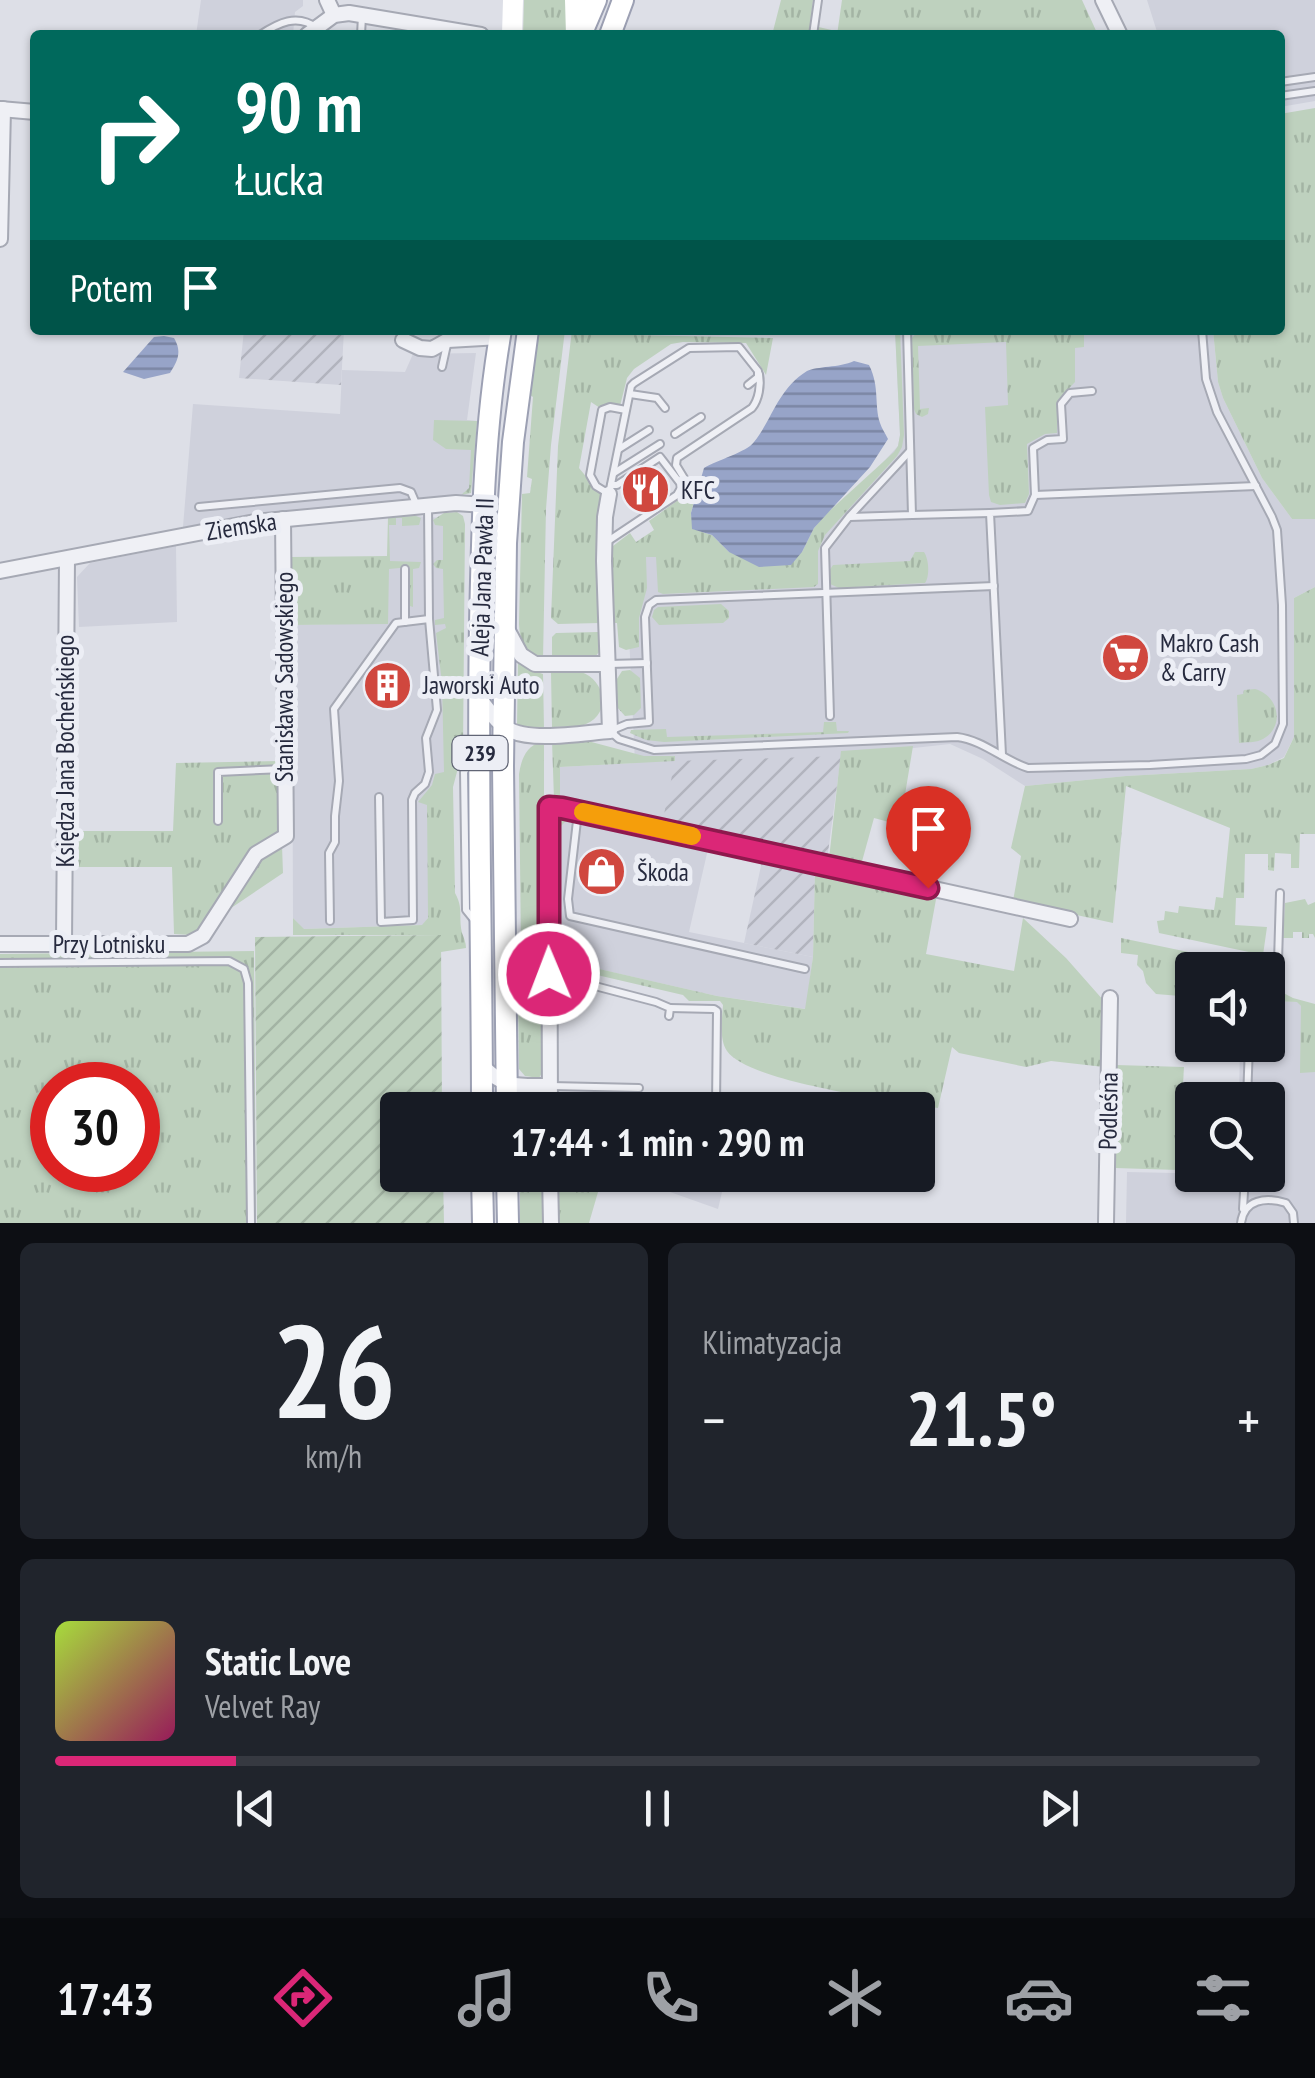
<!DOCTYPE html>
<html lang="pl">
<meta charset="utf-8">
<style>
body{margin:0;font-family:"PT Sans Narrow",sans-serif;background:#20242c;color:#f1f3f6;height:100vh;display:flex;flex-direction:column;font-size:38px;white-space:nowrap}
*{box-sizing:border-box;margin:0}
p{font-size:32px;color:#9ea1a6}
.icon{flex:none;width:55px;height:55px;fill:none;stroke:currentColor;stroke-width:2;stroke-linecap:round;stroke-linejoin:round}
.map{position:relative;height:1223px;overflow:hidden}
.sheet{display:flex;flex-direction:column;gap:20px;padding:20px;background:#0d0f14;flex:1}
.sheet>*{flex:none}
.banner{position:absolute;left:30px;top:30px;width:1255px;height:305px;border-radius:10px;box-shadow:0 2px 8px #0004;background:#00695c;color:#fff;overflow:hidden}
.buttons{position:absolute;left:1175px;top:952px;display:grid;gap:20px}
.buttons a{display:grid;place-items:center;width:110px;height:110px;border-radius:10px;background:#171b24;box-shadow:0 2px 8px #0004;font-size:50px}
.speed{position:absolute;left:30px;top:1062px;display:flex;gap:20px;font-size:50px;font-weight:700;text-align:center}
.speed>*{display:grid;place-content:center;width:130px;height:130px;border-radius:50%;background:#171b24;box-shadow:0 2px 8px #0004;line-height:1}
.speed .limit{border:15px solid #d22;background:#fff;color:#111}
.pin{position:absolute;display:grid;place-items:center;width:85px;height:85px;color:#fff;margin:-102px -42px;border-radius:50% 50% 50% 0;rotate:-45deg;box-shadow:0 0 10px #0007}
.pin .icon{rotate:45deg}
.me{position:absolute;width:110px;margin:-55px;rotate:359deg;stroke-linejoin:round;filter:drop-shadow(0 0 8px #0008)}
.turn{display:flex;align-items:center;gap:35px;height:210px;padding:0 40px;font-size:45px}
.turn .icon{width:130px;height:130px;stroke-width:2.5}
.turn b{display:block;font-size:70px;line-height:85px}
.then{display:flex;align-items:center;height:95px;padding:0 40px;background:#0003;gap:20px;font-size:38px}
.big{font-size:75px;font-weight:700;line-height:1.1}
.sheet .tile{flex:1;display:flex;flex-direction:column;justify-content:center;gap:15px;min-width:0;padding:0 35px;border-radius:15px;background:#20242c}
.sheet .dial{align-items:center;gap:0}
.dial b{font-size:130px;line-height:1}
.song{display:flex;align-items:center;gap:30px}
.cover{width:120px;height:120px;border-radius:15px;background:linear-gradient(135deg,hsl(80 70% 55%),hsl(330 70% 35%))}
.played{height:10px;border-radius:5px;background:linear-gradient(90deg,#db2777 15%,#363941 15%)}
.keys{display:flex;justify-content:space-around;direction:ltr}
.heat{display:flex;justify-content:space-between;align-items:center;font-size:55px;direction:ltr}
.sheet .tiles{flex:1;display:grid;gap:20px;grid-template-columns:1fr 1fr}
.tile:last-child{grid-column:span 2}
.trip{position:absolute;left:380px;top:1092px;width:555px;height:100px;border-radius:10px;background:#171b24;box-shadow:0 2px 8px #0004;font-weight:700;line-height:100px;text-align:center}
.tabs{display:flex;height:160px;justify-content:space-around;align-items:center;background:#090b0e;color:#9ea1a6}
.tabs .icon{width:70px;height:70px}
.tabs .selected{color:#db2777}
.tabs b{font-size:45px;color:#f1f3f6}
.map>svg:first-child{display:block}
.built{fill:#cfd1dc}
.industrial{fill:url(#industrial-furrows)}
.grass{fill:url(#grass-tufts);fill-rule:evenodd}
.garden{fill:url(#garden-furrows)}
.water{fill:url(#water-rules)}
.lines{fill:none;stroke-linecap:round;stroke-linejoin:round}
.lane-casing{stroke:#a6a9b4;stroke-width:10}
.street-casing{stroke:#a6a9b4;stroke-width:18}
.primary-casing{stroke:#9ca0b3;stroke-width:24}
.lane{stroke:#eff0f5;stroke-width:6}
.street{stroke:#eff0f5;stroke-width:14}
.secondary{stroke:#fff;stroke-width:20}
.primary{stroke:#fff;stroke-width:20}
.route-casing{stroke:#8e194d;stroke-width:25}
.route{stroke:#db2777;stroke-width:18}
.slow{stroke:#f59e0b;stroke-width:18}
.labels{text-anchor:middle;stroke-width:10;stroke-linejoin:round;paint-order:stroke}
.shield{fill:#eceef5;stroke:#616575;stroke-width:2.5}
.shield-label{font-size:22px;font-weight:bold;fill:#262a3e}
.poi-label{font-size:25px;fill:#262a3e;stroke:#eceef5;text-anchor:start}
.street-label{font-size:25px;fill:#262a3e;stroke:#eceef5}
</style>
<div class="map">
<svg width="1315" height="1223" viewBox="0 0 1315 1223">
<defs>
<pattern id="industrial-furrows" width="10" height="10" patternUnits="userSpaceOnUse" patternTransform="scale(2.5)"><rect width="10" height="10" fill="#cfd1dc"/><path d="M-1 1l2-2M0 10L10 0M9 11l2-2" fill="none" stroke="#b2b4be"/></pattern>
<pattern id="grass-tufts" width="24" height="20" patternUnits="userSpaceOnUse" patternTransform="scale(2.5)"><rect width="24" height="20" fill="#bed1be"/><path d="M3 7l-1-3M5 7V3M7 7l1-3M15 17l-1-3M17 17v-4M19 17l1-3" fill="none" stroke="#a3b4a4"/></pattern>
<pattern id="garden-furrows" width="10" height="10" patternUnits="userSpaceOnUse" patternTransform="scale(2.5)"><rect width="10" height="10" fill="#bed1be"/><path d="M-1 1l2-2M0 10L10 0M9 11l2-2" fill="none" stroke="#a3b4a4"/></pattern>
<pattern id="water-rules" width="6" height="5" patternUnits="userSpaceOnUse" patternTransform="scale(2.5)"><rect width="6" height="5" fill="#97a4c8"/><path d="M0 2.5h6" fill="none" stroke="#7b86a4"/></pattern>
</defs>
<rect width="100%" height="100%" fill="#dddfe7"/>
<g class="built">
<path d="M201,0H303V6L295,12L293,35H196Z"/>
<path d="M1147,0H1315V101L1280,107V35H1158Z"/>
<path d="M895,330H1213L1218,382L1223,398L1262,478L1292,519H1315V587L1294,598V737L1284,757L1268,765L1251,769L1126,776L1025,786L983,759L950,744L841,756L662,824L560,801V767L635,763L625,550L752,572L794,576L830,520L898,446L900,435Z"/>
<path d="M476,353L467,420L477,421L471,493L333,509L270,513L183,527L193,404L340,414L342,370L405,372L413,354Z"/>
<path d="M416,516L455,519L451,775L428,918L423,925L303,929L293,918L292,625L388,623V517Z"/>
<path d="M176,546L177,622L79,627L77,577L90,563Z"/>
<path d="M560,816L570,817L575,822L588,825L590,819L695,843L708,849L689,932L813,957L806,1009L717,996L559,960Z"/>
<path d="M1268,1001L1298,1002L1301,1006V1072H1315V1223H1126L1127,1172L1268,1175V1100H1239L1240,1045H1268Z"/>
<path d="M622,1175H726L718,1209Z"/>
</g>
<g class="industrial">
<path d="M244,330H344L341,385L239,378Z"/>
<path d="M841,756L827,860L662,824L675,761Z"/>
<path d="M763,857L815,869L813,957L744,943Z"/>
</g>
<g class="grass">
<path d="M524,0H567L568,35H523Z"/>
<path d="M781,0H813L810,25L836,31L835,35H772Z"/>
<path d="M842,0H1082L1098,35H837Z"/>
<path d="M1315,108V519H1292L1262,478L1223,398L1218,382L1213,330H1280V114Z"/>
<path d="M539,330H565L551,445L546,509L543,659C524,655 520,642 519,624L522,494L530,493L532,479L527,477L533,397L530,395Z"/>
<path d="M572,330H631V335L773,338L766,375L746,343L683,342L671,344L634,369L627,378L620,406L609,403L600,408L591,402L579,468L603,497L598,535L600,623L558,624L551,618L558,446Z"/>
<path d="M895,330H900L904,435L902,447L897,456L825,535L818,551V584L814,587L663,594L658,592L656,557H646L647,588L639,618V647L626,650L619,647L617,623H612L610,553L613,546L630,533L636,542L654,530L649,521L681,498H695L691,513L693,529L712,535L729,552H802L814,528L826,514L894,452L898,446L900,435Z"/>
<path d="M919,330H1084V347L1075,348V382L1057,401V433L1045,434L1027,444L1029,494L1025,503L1000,505L991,502L989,495L985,407L1008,405L1006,342L918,346L920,409L929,408L928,414L922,417L916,414L914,409L912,338Z"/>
<path d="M434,420L477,421L471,493L461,495L469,488L471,450L446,449L433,440Z"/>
<path d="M457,512L463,516L465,524L463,749L453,787L455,893C464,909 458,917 462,933C464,938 466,943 466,948L441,952L440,935H293V918L304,929L422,925L428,918L427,805L418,802L432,785L435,774L444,772L442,683L436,633L446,628L445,624L435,625V620L444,618L443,569L436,568L433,564L437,560H443V526L435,525L433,520L444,513Z"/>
<path d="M416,516L421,518L419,525L402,526V518H396V525H389L390,561L421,562L419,568L413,569V607L410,606V567L389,569L388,624L292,625L290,557L387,556L388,517Z"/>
<path d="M915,552H924C929,559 930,577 925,583L839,588L830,584L829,571L833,565L910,561Z"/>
<path d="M1315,587V834H1300L1299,868H1291V854L1275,853L1274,871L1268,870V854H1245L1244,898H1236L1235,925L1267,927L1263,955L1159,933L1157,921L1164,920L1165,911L1178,913L1179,906L1214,910L1216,897L1223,898L1230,828L1126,786L1113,923L1013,901L1021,856L1011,848L1025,786L1126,776L1251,769L1268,765L1284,758L1294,737V598Z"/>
<path d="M721,604L729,611V618L723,623L659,625L652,617L654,610L658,607Z"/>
<path d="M598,632L599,652L595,657L555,660L552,657V637L556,633Z"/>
<path d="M518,661L528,669L543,674L544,728H523L517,725Z"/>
<path d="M630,670L640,678L641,708L634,715L625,716L617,707L615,682L622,671Z"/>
<path d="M581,672C605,680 612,713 586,724C577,728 562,726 552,727L551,673Z"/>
<path d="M1255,689C1278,695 1286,726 1263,739C1256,743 1246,742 1239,743L1237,695L1243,694L1244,690Z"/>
<path d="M824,722H836L837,731H849L848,733L664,742L646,740L630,733L631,730L666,729L667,737L823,732Z"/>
<path d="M584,740L644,756H675V761L560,767V801L554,799L552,741Z"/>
<path d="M541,742L544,745V955L541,960L536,962L526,957L521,949L519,774C521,760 526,746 541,742Z"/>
<path d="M913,746L900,825L874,818L861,865L829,859L841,751Z"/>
<path d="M279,761L283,873L191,935L174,934L172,867H74L72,831H173L176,763Z"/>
<path d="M561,813L568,815L575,822H565L560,827V960L717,996L805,1009L813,957L815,869L937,894L926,954L1014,971L1023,918L1066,958L1104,1001V1067L1051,1061L1026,1067L959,1053L952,1047L938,1108C896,1101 748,1082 727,1051C719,1039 722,1020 723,1005L720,1001H689L683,995L554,965L553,820Z"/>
<path d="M1305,899L1308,905L1315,902V938L1313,934H1309V938H1302V932H1293V938H1283L1285,903Z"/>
<path d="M1121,938L1198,954L1200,958L1199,970H1192V1005H1183L1180,996L1156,994L1146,983L1143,971L1137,965L1138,955L1121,953Z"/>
<path d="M254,951L256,1223H0V954ZM52,1085H138V1170H52Z"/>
<path d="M526,980L544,981L545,1068L539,1078L525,1076L519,1069L518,990Z"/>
<path d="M1268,985L1293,998L1315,1004V1072L1300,1073L1301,1006L1297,1002L1268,1001Z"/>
<path d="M1116,1065L1184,1067L1178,1170L1115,1168Z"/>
<rect x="520" y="1175" width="26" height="48"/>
<path d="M554,1175H603L589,1223H554Z"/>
</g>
<path class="garden" d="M441,935L442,1110H398V1175H443L444,1223H257L255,937Z"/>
<g class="water">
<path d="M164,336L174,338C182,352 178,360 170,373L144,379L123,372L154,337Z"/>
<path d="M854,361L869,365C880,387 874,404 880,423C882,429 885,433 888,439L870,467L814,528L802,552L791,565L759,567L729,552L712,535L692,529L691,513L704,468C717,460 747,452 754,442C773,418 778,389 807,371C817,366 839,368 854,361Z"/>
</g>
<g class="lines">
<defs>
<g id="lane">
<path d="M260,35C278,23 297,13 317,28"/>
<path d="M361,35L362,16"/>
<path d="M813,35L818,0"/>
<path d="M1280,82L1315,77"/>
<path d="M1280,96L1315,91"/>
<path d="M442,367L448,340L446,330"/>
<path d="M630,394L657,398L665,408"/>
<path d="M626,410L610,407L602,410L590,475L596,486L609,494L631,386L634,383L689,348L739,347L758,371V377L748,385"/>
<path d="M675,434L701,417"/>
<path d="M619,449L649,430"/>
<path d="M614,473L660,444"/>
<path d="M680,492L687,483L676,465L677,458L752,408C759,399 761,385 759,374"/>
<path d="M1035,495L1256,486"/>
<path d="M428,506L429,619"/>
<path d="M199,507L400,488L411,492L417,506"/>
<path d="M912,515L990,513"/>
<path d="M850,517L912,515L907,330"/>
<path d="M605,543L677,495L681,488L680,483L660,457L617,485H611"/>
<path d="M994,586L656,600L649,605L645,617L649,722L627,724L610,731L619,739L654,750L957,737C983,740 1003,760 1028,768L1150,765L1246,759L1261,755L1275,744L1283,724L1282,605L1277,530L1272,517L1217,412L1206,379L1202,330"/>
<path d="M405,622V569"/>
<path d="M609,664L647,663"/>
<path d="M830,716L825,548L849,517L910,451"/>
<path d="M1002,755L990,513L1028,511L1035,495L1033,448L1047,440L1063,439L1061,404L1070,393L1092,391"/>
<path d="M472,758L464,772L466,910L474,920"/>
<path d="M578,812L568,899L570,916L805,969"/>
<path d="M218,821V772L284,769"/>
<path d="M330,921L329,853L335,842V816L339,781L334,709L396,623L429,619L437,710L426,738L429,772L425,784L415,793L412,800L413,920L381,922L379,797"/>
<path d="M0,963L229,961L244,969L248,983L251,1223"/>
<path d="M1252,970V964"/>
<path d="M549,974L656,1002L670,1008L669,1016"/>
<path d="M1272,981L1278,962L1280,893"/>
<path d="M670,1008L714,1009L717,1011L716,1106L713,1110"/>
<path d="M551,1086L639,1088"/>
<path d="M1247,1100L1249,1045"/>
<path d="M1243,1209L1245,1175"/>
<path d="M1241,1223C1244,1199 1266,1197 1286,1203L1293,1213L1294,1223"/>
</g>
<g id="street">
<path d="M327,0L334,15"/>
<path d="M1103,0L1120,35"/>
<path d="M307,35L334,15L349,13L481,35"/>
<path d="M0,109L35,112"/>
<path d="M0,239L3,109"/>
<path d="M403,340L420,348L432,349L448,340L500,337"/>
<path d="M0,571L255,522L456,503L484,505"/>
<path d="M507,629L521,655L535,664H608"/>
<path d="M479,698C487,708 495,721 506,728C529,743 583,733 610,731L604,561L605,517L609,494"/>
<path d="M64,943L67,559"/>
<path d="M0,944H188L203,936L256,854L286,836L283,519"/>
<path d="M506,951L549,974"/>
<path d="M482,1065C503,1089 519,1086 549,1086"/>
<path d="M550,1110L549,807H562L1070,919"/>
<path d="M550,1175L551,1223"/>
<path d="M1106,1223L1110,998"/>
</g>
<g id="primary">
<path d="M581,35L596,0"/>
<path d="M610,35L623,0"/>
<path d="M482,1110C482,948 477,786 480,625C482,527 484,427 501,330"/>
<path d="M507,1110L503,766L506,543L513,442L528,330"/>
<path d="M482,1175L483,1223"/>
<path d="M507,1175L508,1223"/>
</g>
</defs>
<use href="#lane" class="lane-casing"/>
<use href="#street" class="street-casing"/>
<use href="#primary" class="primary-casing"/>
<use href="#lane" class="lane"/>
<use href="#street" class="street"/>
<g class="secondary">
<path d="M575,0L576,35"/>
<path d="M512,35L513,0"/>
</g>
<use href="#primary" class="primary"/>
</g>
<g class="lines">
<defs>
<path id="route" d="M549,974V807L562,808L928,888"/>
</defs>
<use href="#route" class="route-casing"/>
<use href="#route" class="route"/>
<path class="slow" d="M583,812L692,836"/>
</g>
<defs>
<symbol id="restaurant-disc" viewBox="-11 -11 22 22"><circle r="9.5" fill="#d0473e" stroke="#eceef5"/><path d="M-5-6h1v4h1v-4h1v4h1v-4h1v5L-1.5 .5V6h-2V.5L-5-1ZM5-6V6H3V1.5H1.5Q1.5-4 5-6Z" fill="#fff"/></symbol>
<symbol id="supermarket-disc" viewBox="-11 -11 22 22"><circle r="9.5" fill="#d0473e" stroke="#eceef5"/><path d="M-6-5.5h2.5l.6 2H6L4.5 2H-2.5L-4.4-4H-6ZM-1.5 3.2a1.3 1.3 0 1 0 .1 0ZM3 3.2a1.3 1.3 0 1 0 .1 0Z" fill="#fff"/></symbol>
<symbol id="building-disc" viewBox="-11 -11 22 22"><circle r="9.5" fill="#d0473e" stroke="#eceef5"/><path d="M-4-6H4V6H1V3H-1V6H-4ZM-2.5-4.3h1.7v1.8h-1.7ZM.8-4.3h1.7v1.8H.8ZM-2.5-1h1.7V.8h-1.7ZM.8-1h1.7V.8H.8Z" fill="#fff"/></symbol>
<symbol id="shop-disc" viewBox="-11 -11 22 22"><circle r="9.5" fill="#d0473e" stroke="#eceef5"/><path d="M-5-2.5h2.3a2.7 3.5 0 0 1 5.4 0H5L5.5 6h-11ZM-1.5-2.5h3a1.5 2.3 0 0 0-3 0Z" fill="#fff"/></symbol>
</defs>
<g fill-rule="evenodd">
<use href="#restaurant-disc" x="618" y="462" width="55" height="55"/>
<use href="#supermarket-disc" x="1098" y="630" width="55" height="55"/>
<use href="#building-disc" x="360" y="658" width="55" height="55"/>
<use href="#shop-disc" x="574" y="844" width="55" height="55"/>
</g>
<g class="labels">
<rect class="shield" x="452.5" y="736" width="55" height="34" rx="8"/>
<g class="shield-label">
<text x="480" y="761">239</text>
</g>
<g class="poi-label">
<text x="681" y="499">KFC</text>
<text x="1160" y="652">Makro Cash<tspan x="1160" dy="29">&amp; Carry</tspan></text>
<text x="423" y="694">Jaworski Auto</text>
<text x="637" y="881">Škoda</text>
</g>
<g class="street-label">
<text transform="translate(241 526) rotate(-9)" y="9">Ziemska</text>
<text transform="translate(482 577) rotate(-88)" y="9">Aleja Jana Pawła II</text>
<text transform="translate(284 677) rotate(-90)" y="9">Stanisława Sadowskiego</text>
<text transform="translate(65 751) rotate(-90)" y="9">Księdza Jana Bocheńskiego</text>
<text x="109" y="953">Przy Lotnisku</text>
<text transform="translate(1108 1111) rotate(-89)" y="9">Podleśna</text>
</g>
</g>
</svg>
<div class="buttons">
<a><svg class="icon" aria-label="sound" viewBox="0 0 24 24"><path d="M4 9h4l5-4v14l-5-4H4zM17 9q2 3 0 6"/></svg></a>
<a><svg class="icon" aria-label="search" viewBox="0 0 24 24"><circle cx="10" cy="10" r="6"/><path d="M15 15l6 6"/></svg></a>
</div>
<div class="speed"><div class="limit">30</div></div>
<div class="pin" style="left:928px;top:888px;background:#d93025"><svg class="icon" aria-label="arrive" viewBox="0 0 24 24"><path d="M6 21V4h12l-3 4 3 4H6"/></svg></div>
<svg class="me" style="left:549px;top:974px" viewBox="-20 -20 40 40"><circle r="17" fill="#db2777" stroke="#fff" stroke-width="3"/><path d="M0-11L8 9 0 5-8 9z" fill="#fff"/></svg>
<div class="trip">17:44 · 1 min · 290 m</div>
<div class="banner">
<div class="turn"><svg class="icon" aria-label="right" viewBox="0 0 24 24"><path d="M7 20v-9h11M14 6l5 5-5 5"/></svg><div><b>90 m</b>Łucka</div></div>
<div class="then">Potem<svg class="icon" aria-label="arrive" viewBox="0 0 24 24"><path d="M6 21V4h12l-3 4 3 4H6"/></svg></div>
</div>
</div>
<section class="sheet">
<div class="tiles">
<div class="tile dial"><b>26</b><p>km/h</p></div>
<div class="tile"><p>Klimatyzacja</p>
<div class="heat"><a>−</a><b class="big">21.5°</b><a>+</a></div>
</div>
<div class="tile">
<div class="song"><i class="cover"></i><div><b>Static Love</b><p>Velvet Ray</p></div></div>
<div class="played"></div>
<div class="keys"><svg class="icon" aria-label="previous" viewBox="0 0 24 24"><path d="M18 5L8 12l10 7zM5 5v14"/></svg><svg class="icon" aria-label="pause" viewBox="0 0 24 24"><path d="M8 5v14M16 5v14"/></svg><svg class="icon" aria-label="next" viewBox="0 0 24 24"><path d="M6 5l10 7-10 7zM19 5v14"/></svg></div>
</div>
</div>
</section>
<nav class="tabs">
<b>17:43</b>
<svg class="icon selected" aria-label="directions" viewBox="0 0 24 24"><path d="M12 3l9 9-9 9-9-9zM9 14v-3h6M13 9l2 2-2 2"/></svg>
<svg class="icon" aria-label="music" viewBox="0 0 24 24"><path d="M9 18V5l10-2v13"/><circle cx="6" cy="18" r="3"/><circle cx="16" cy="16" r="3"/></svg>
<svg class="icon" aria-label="phone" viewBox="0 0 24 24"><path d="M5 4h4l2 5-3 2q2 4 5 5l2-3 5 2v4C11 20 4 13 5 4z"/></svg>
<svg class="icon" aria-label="climate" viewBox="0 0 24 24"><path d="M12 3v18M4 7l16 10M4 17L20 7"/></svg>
<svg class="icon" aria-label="car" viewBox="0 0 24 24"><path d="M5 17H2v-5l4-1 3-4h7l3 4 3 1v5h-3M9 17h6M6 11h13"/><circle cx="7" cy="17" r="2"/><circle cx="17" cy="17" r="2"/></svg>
<svg class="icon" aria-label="filters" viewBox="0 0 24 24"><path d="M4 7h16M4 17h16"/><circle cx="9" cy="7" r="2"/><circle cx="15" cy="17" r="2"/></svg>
</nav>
